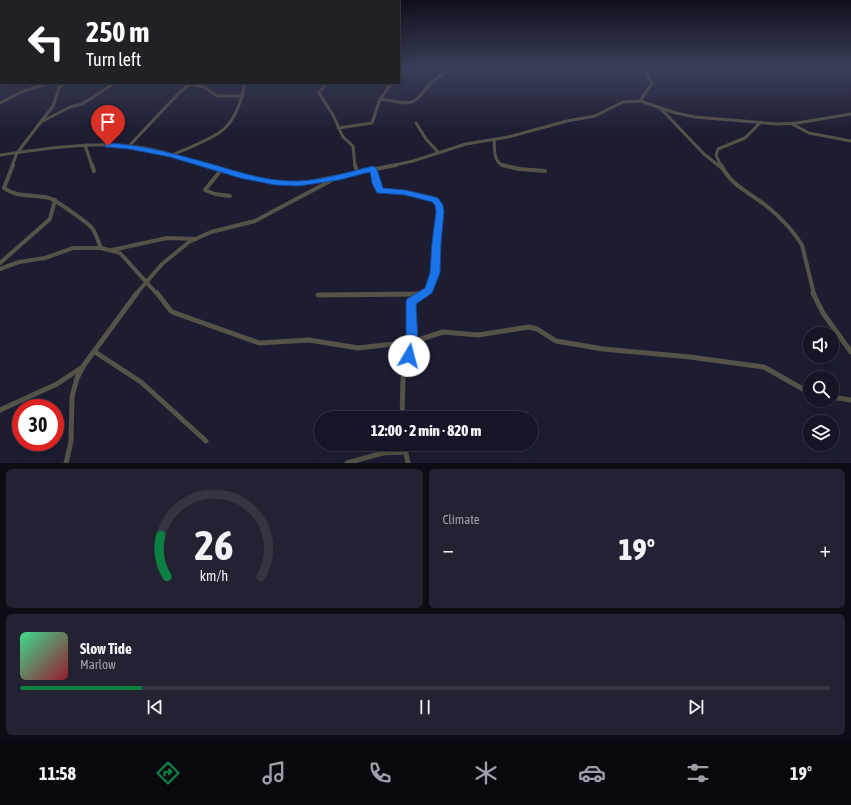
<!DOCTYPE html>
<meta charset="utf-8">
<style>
body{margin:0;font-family:"Asap Condensed",sans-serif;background:#232232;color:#f1f3f6;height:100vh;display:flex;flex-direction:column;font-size:15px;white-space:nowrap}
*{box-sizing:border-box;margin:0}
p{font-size:13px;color:#9e9fa7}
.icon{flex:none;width:22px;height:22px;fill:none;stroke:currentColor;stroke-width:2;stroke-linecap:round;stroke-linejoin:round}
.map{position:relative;height:463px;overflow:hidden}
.drawer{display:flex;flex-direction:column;gap:6px;padding:6px;background:#0c0c14;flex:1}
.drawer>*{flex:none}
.guide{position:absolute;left:0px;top:0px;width:400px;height:84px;box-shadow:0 4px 16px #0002,0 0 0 1px #353442;background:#202124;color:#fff;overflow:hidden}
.controls{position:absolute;left:803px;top:327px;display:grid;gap:8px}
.controls a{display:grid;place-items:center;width:36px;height:36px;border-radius:50%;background:#161525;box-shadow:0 4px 16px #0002,0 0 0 1px #353442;font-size:20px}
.speed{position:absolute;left:12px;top:399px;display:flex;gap:8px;font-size:20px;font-weight:700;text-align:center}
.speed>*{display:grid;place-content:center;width:52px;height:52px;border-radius:50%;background:#161525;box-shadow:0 4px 16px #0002,0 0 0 1px #353442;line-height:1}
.speed .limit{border:6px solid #d22;background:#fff;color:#111}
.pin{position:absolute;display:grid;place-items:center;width:34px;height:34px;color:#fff;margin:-41px -17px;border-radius:50% 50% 50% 0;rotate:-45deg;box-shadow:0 0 4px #0007}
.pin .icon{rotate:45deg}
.me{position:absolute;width:44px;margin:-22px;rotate:8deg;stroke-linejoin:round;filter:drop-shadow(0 0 3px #0008)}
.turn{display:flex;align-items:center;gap:14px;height:84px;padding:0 20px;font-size:18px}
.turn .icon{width:52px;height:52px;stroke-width:2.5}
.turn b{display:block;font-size:28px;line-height:34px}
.big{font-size:30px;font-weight:800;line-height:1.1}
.drawer .card{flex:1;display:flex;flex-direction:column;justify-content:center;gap:6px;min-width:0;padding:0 14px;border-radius:6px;background:#232232}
.drawer .dial{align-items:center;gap:0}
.dial svg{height:104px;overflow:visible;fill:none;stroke:#353442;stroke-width:7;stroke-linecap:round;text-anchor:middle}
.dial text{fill:#f1f3f6;stroke:none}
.song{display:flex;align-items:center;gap:12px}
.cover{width:48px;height:48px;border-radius:6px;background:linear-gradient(135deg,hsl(150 70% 55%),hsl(350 70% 35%))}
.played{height:4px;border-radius:2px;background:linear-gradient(90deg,#0b8043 15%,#353442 15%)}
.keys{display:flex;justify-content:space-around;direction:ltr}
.heat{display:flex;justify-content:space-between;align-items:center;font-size:22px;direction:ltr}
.drawer .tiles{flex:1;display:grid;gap:6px;grid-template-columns:1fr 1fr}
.card:last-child{grid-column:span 2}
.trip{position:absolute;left:314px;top:411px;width:224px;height:40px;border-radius:20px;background:#161525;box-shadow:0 4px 16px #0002,0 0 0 1px #353442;font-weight:800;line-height:40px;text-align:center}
.tab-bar{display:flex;height:64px;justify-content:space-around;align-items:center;background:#09080f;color:#9e9fa7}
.tab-bar .icon{width:28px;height:28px}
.tab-bar .current{color:#0b8043}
.tab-bar b{font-size:18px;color:#f1f3f6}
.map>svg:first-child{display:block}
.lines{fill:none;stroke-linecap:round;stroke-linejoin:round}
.minor-far2{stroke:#555247;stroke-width:3}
.minor-far1{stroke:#555247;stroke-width:4}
.minor{stroke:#555247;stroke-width:5}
.route{fill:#1a73e8;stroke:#114b97}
</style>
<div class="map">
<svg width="851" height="463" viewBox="0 0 851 463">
<rect width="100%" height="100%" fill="#1d1c31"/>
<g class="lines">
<g class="minor-far2">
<path d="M399,75L404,68"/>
<path d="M326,83L319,93L333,115L343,137L353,146L355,166"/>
<path d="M190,84L204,87L217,96H243"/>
<path d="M380,99L405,103L412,102L417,99L432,82L447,71"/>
<path d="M640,101L652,83L646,73V68"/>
<path d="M0,103L21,92L49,83"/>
<path d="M661,109L704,154L719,166"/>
<path d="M41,122L70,107L82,104L115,83"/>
<path d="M416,123L426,139L438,152"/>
<path d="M792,124L809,133L851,141"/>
<path d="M338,128L372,123L380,99L392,83"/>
<path d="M494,140C495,151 493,161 504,166"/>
<path d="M85,145L92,166"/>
<path d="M129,146L179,93L191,83"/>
<path d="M0,155C42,149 86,142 129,146C156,148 183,158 209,166"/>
<path d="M172,155C184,150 217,137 225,128C237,116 242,99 245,83"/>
<path d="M12,166L17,153L53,106L59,88L64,83"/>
<path d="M391,166L413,161L466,144L508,137L567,121L595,116L623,102L640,101L676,113L695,117L778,124L797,123L851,114"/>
<path d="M721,166L716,155L718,149L745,138L761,122"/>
</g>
<g class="minor-far1">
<path d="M13,165L4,188C17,198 34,194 49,198C55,199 89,224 92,228C96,233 98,242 101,248L120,253L157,294"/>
<path d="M92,165L94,171"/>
<path d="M206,165L260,180L299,184L396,165"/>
<path d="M355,165L357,172"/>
<path d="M502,165L519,169L545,171"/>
<path d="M718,165L722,168"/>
<path d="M721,165C732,187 751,193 769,208C781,218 794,232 802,245L814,294"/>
<path d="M373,169L376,183L380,191L405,192L431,198L437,202L440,208L436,243L435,273L429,290L423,294"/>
<path d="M221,170L205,190L215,194L230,196"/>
<path d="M112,250L167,238L196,239"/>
<path d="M0,263L50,219L55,200"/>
<path d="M0,269L19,262L45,258L73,248H101"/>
<path d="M136,294L162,264L189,242L211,232L255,221L332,180"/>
<path d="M415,294H421"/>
</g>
<g class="minor">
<path d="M157,293L171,311L175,313L259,343L309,340L358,348L412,342L443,332L478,335L529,327L537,329L556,341L603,349L690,357L764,367L810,393"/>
<path d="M813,293L823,313L851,352"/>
<path d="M318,295L421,294"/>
<path d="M95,352L141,382L206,441"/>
<path d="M832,397L851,400"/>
<path d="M0,410L57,384L81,368"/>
<path d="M402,418L403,379L412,342L411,302L424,293"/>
<path d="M404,444L408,463"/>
<path d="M66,463L71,441L72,397L77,378L84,365L137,293"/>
<path d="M347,463L383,453L405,452"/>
</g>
</g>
<linearGradient id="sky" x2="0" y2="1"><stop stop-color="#100f1b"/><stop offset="0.51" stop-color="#3a405a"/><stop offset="1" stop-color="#3a405a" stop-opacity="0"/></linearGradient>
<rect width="851" height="133" fill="url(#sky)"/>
<path class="route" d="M108,143C145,145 179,155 215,165C242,173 270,182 298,181C323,180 349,172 373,166L377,169L383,188L405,190L435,197L438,198L443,205L444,212L441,243L440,273L432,293L416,304L418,342L413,359L409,361L405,359L403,356L406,342V302L407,299L425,288L430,273L432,243L436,212L435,205L432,202L405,195L377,193L372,183L370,172L339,180L299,186L275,185L240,178L170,157L129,149L105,147V144Z"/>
</svg>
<div class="controls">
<a><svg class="icon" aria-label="sound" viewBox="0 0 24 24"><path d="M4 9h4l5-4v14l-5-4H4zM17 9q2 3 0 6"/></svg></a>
<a><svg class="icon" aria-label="search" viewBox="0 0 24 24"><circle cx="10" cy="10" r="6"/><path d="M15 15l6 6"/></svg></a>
<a><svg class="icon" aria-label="layers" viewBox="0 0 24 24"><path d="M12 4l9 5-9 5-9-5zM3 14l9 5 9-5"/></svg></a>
</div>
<div class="speed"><div class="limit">30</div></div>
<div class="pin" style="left:108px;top:146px;background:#d93025"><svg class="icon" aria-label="arrive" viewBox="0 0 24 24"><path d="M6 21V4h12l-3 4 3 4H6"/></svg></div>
<svg class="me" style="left:409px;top:356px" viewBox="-20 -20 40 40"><circle r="19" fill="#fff"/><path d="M0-13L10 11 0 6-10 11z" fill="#1a73e8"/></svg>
<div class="trip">12:00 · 2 min · 820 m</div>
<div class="guide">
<div class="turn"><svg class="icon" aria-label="left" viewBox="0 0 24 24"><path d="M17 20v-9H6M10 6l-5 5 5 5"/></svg><div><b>250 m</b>Turn left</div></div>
</div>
</div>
<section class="drawer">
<div class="tiles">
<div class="card dial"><svg viewBox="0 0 100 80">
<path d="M14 69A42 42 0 1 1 86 69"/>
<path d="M14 69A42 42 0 0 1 9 37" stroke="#0b8043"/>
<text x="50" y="56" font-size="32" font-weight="700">26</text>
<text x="50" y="72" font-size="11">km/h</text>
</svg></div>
<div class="card"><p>Climate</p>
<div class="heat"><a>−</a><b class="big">19°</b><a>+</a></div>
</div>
<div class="card">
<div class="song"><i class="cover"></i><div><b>Slow Tide</b><p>Marlow</p></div></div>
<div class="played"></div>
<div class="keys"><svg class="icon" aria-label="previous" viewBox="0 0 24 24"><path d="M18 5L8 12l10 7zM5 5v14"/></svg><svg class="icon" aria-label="pause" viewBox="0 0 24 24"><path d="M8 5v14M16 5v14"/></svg><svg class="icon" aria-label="next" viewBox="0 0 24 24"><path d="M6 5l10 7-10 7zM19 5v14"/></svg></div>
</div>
</div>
</section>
<nav class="tab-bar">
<b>11:58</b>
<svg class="icon current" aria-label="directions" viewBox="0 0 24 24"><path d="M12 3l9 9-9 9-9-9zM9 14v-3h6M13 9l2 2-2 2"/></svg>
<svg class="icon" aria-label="music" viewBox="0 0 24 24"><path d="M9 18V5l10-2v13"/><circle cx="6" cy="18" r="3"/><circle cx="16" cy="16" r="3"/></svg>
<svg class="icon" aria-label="phone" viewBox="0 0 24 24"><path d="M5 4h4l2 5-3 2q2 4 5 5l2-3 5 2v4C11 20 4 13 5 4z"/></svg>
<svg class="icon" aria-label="climate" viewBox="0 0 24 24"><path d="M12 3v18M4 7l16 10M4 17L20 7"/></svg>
<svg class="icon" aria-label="car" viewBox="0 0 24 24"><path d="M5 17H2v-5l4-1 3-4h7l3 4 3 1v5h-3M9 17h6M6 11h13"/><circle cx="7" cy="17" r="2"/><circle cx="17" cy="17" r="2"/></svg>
<svg class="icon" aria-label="filters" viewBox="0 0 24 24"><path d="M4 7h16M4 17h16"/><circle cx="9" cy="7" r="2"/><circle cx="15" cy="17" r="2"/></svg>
<b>19°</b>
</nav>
